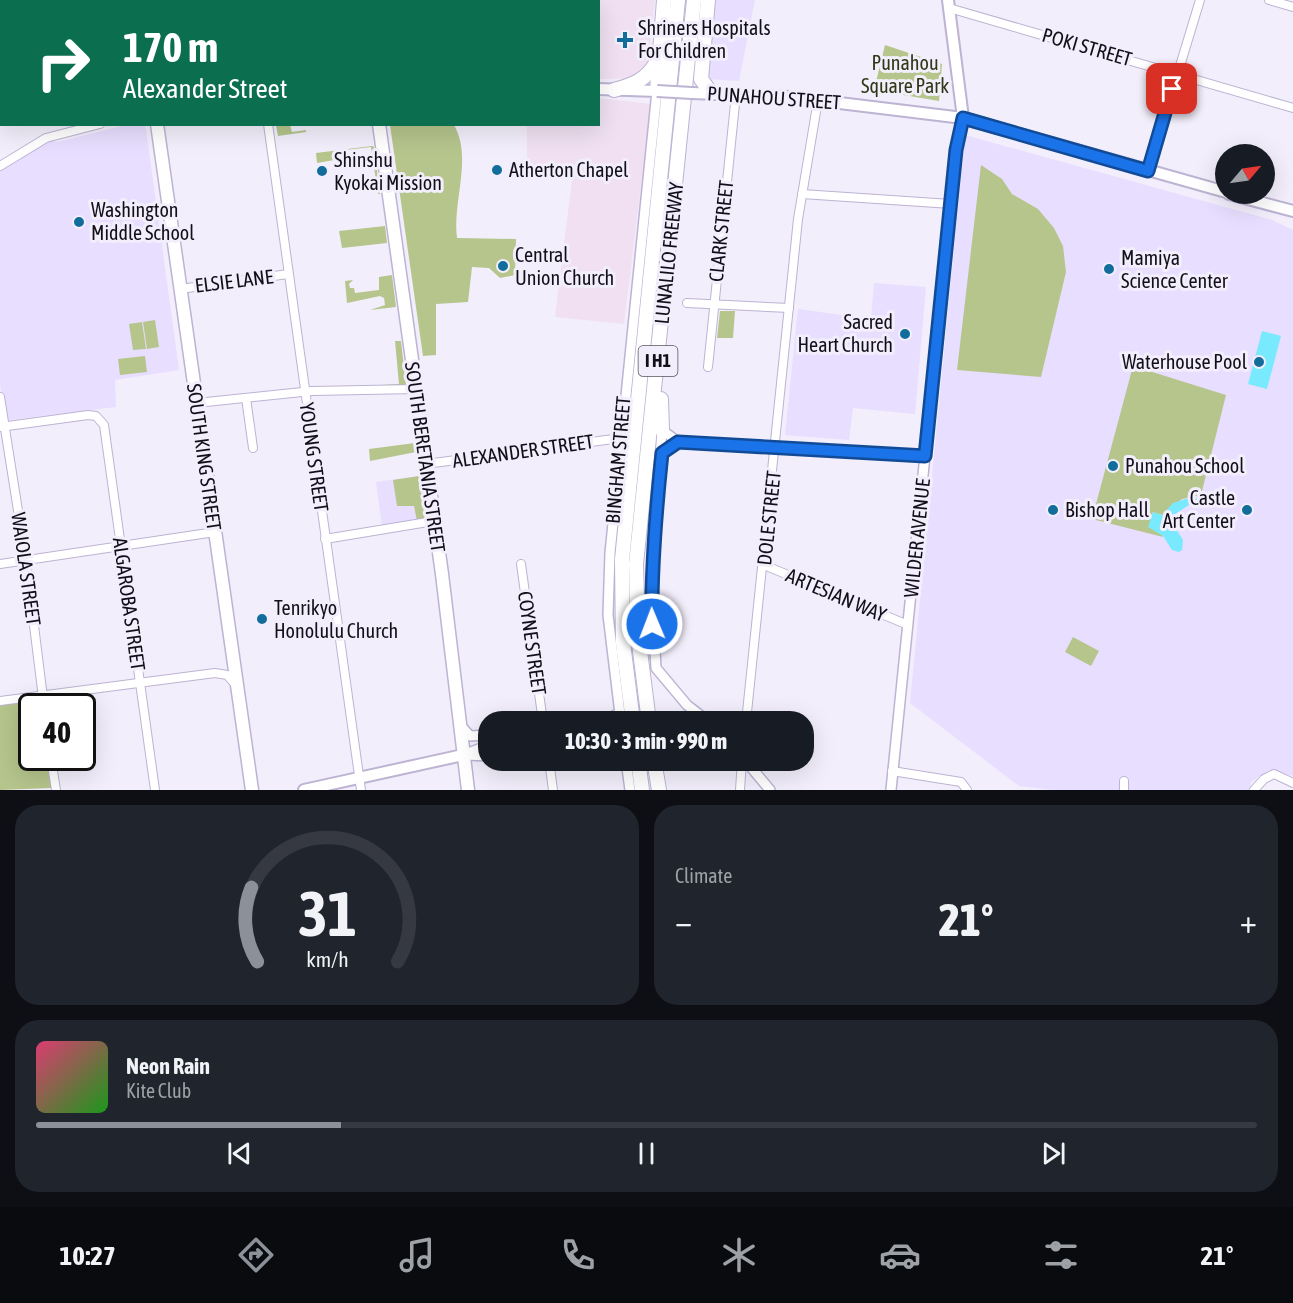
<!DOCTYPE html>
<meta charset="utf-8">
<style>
body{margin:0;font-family:"Asap Condensed",sans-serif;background:#20242c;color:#f1f3f6;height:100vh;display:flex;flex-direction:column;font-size:22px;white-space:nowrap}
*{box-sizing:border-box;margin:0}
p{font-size:20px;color:#9ea1a6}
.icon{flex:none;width:33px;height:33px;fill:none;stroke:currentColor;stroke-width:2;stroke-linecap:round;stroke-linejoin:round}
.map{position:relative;height:790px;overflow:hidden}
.panel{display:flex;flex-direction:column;gap:15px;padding:15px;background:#0d0f14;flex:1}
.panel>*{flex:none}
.hud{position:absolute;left:0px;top:0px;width:600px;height:126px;box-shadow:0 6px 24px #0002;background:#0b6e4f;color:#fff;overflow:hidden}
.needle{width:39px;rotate:61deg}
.tools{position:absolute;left:1215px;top:144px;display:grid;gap:12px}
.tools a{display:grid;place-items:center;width:60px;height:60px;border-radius:50%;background:#171b24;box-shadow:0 6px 24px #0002;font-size:30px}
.speed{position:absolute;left:18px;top:693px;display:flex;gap:12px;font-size:30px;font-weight:700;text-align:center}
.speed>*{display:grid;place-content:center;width:78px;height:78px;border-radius:50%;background:#171b24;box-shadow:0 6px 24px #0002;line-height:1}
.speed .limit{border:3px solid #111;border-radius:9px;background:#fff;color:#111}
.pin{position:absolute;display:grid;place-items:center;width:51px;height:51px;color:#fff;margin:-26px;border-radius:12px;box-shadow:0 3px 9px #0006}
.me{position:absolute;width:66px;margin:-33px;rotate:359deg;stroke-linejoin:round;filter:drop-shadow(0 0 4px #0008)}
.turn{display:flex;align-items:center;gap:21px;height:126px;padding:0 24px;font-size:27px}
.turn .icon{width:78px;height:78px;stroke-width:2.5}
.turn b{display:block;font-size:42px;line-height:51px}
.big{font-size:45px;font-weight:800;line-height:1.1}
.panel .tile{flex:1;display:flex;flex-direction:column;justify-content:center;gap:9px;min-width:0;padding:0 21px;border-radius:24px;background:#20242c}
.panel .dial{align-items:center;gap:0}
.dial svg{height:156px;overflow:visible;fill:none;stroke:#363941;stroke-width:7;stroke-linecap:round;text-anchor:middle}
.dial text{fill:#f1f3f6;stroke:none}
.song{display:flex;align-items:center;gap:18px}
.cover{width:72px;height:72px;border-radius:9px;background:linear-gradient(135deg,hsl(340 70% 55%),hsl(120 70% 35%))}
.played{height:6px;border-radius:3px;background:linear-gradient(90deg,#8c9099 25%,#363941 25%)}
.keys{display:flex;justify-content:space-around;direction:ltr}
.heat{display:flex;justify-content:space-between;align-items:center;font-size:33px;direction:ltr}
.panel .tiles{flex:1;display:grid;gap:15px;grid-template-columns:1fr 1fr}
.tile:last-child{grid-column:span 2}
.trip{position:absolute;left:478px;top:711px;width:336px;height:60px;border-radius:24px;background:#171b24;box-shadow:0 6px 24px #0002;font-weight:800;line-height:60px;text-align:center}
.tab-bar{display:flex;height:96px;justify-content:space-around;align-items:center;background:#090b0e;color:#9ea1a6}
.tab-bar .icon{width:42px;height:42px}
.tab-bar .current{color:#8c9099}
.tab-bar b{font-size:27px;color:#f1f3f6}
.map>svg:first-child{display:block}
.built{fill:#e8deff}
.medical{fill:#f0e0f2}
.green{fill:#b5c58c}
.water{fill:#79eafe}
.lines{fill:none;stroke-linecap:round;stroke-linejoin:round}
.stream{stroke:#79eafe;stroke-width:2}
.minor-casing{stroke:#bdb3d3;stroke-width:10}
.tertiary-casing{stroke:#bdb3d3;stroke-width:12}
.secondary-casing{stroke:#bdb3d3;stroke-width:14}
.primary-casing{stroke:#bdb3d3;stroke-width:15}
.motorway-casing{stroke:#bdb3d3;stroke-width:16}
.minor{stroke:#fff;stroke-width:8}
.tertiary{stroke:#fff;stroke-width:9}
.secondary{stroke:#fff;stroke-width:10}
.primary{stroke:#fff;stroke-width:12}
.motorway{stroke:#fff;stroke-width:14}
.secondary-bridge-casing{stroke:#bdb3d3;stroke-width:14;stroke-linecap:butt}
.secondary-bridge{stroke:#fff;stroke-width:10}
.route-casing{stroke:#114b97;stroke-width:15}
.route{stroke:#1a73e8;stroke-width:10}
.poi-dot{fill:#126d9c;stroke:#f2eefb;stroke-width:2}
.labels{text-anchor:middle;stroke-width:6;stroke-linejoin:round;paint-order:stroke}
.shield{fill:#f2eefb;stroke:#56525e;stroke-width:1.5}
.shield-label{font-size:18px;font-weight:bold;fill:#130f1a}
.poi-label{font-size:20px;fill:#130f1a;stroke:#f2eefb;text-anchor:start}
.street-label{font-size:20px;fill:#130f1a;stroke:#f2eefb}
.park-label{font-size:20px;fill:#2f3715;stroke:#f2eefb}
</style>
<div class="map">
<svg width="1293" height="790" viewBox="0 0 1293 790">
<rect width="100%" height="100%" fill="#f2eefb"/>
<g class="built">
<path d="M713,0H755L739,81L706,79Z"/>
<path d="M126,125H144L146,129L179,370L115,380L116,407L9,420L3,414L0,382V170L47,140L57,142Z"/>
<path d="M965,135L1272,220L1293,230V776L1269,770L1251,782L1250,790H1053L1019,786L910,703Z"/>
<path d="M874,283L926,287L915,414L853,408L849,440L785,435L798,309L871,319Z"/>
<path d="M419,476L425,520L382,526L376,482Z"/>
</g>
<g class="medical">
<path d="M492,0H655L647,78L599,79L598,2Z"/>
<path d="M599,98L651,104L624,324L555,317L573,172L527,169V125L598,124Z"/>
</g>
<g class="green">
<path d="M885,45L942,64L939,101L874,90Z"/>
<path d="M276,125H290L292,132L306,130V132L278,136Z"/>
<path d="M390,125H454C473,158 452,202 457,238L516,239L515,275L500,278L489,268L472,267L468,302L436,304V355L423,356Z"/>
<path d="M372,146L374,147L380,194H378L371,147L345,150L346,158L317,163L316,153Z"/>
<path d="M981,165L1002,179L1012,194L1038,209L1054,228L1063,246L1066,272L1041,377L957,370Z"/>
<path d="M385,226L387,243L342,248L339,231Z"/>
<path d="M392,275L396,307L370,310L385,305L384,298L380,296L347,303L345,281L353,280L349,284L350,288H354L355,293L379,290V277Z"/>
<path d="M720,311H735L733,338H717Z"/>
<path d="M155,320L159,347L147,349L143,322Z"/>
<path d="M142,322L146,349L133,350L129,324Z"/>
<path d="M395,341H401L406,385L404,386H364L399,384Z"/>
<path d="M145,356L147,372L120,375L118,359Z"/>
<path d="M1133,366L1226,395L1201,495L1182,499L1162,515L1153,512L1151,516L1163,537L1092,519Z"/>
<path d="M415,443L416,452L370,461L369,449Z"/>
<path d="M419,476L425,520L417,521L414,506H397L393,480Z"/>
<path d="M1073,637L1099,651L1091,666L1065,652Z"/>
<path d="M39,697L40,706H32V758H48L52,788L0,790V703Z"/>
</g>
<g class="water">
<path d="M1262,331L1281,336L1267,389L1248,384Z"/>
<path d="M1192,497L1198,499L1169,518L1183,540L1182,550L1179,552L1172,550L1163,536L1148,527L1153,512L1162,515L1173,503Z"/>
</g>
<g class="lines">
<path class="stream" d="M0,104L2,103"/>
<defs>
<g id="minor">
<path d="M248,0L249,2"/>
<path d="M1269,0L1293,7"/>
<path d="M949,8L1293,108"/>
<path d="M268,124L361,790"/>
<path d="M0,166L46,138L100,124"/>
<path d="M1148,171L1200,0"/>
<path d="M802,194L951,204"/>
<path d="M180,289L288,274"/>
<path d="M687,303L789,308"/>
<path d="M708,367L736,94"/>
<path d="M0,397L26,561L44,706"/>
<path d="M246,398L253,448"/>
<path d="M197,403L312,391L416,389"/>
<path d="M0,427L88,415L96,416L104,425L155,790"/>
<path d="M426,464L621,438"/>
<path d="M325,539L434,521"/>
<path d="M0,564L215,532"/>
<path d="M521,564L543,722"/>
<path d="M764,565L908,625"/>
<path d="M0,701L215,673L227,675L235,684"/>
<path d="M746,722L798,219L818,100"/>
<path d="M51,758L56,790"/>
<path d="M549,760L553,790"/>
<path d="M892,771L961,782L967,790"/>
<path d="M1124,781V790"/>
<path d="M740,790L742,760"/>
<path d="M1254,790L1264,779L1274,774L1293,783"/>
</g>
<g id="tertiary">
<path d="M662,430L651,583L656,668L687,705L709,722"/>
<path d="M662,430L678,442L925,457"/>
<path d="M596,722L610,720L615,715"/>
<path d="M621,722L608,615L610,553L657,91"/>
<path d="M461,726L470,736L489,735"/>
<path d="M463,755L489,745"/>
<path d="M465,755L489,756"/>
<path d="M626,760L630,790"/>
<path d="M745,760L770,790"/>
<path d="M891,790L956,150L963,118"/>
</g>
<g id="secondary">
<path d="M948,0L963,118"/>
<path d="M598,89L657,91"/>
<path d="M692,93L790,97L963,118L1226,192"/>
<path d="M1229,194L1293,211"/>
<path d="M610,720V722"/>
<path d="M304,790L463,755"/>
</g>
<g id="primary">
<path d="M361,0V2"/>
<path d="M117,2L118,0"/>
<path d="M143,2L146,0"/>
<path d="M0,75L2,74"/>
<path d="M0,92L2,91"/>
<path d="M157,124L252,790"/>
<path d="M379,124L442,574L468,790"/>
</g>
<g id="motorway">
<path d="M708,0L701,79L711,93"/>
<path d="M614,90C633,85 646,80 656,63"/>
<path d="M657,91L664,0"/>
<path d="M661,399L662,430"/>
<path d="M633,722L623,643L622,560L678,0"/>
<path d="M649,722L638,635L636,564L694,0"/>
<path d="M638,760L642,790"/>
<path d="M654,760L659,790"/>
</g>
</defs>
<use href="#minor" class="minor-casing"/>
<use href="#tertiary" class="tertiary-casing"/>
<use href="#secondary" class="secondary-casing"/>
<use href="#primary" class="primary-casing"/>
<use href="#motorway" class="motorway-casing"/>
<use href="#minor" class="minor"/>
<use href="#tertiary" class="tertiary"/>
<use href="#secondary" class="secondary"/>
<use href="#primary" class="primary"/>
<use href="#motorway" class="motorway"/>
<defs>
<path id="secondary-bridge" d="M657,91L692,93"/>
</defs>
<use href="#secondary-bridge" class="secondary-bridge-casing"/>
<use href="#secondary-bridge" class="secondary-bridge"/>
</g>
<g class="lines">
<defs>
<path id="route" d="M652,624C651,567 656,510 662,453L678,442L925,456L956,150L963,118L1148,171L1172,89"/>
</defs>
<use href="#route" class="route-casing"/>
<use href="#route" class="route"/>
</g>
<g class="poi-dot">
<path d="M622 31h6v6h6v6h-6v6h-6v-6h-6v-6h6z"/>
<circle cx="497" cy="170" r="6"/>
<circle cx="322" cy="171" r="6"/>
<circle cx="79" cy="222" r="6"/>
<circle cx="503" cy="266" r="6"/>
<circle cx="1109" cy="269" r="6"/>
<circle cx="905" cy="334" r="6"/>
<circle cx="1259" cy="362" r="6"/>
<circle cx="1113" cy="466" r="6"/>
<circle cx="1053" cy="510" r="6"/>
<circle cx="1247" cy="510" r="6"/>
<circle cx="262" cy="619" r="6"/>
</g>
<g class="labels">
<rect class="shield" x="638.5" y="346" width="39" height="30" rx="4.5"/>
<g class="shield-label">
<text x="658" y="367">I H1</text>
</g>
<g class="poi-label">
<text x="638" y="35">Shriners Hospitals<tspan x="638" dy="23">For Children</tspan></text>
<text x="334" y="167">Shinshu<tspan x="334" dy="23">Kyokai Mission</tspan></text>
<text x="509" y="177">Atherton Chapel</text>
<text x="91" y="217">Washington<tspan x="91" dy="23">Middle School</tspan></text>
<text x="515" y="262">Central<tspan x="515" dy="23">Union Church</tspan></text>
<text x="1121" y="265">Mamiya<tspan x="1121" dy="23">Science Center</tspan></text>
<text x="893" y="329" text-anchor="end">Sacred<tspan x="893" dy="23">Heart Church</tspan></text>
<text x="1247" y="369" text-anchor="end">Waterhouse Pool</text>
<text x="1125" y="473">Punahou School</text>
<text x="1235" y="505" text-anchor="end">Castle<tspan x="1235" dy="23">Art Center</tspan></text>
<text x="1065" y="517">Bishop Hall</text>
<text x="274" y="615">Tenrikyo<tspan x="274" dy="23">Honolulu Church</tspan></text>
</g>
<g class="street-label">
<text transform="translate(1087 47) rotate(16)" y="7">POKI STREET</text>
<text transform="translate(774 98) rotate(4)" y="7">PUNAHOU STREET</text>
<text transform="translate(721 231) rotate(-84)" y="7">CLARK STREET</text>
<text transform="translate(669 253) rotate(-84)" y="7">LUNALILO FREEWAY</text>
<text transform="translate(234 281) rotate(-7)" y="7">ELSIE LANE</text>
<text transform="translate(523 451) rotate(-8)" y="7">ALEXANDER STREET</text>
<text transform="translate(204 457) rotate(82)" y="7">SOUTH KING STREET</text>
<text transform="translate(314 457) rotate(82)" y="7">YOUNG STREET</text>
<text transform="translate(425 457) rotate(82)" y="7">SOUTH BERETANIA STREET</text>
<text transform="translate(618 460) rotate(-85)" y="7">BINGHAM STREET</text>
<text transform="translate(769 518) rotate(-84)" y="7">DOLE STREET</text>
<text transform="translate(917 538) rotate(-84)" y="7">WILDER AVENUE</text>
<text transform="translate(26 569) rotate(82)" y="7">WAIOLA STREET</text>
<text transform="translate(836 595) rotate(23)" y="7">ARTESIAN WAY</text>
<text transform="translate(129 604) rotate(82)" y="7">ALGAROBA STREET</text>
<text transform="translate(532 643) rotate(82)" y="7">COYNE STREET</text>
</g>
<g class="park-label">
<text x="905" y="70">Punahou<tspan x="905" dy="23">Square Park</tspan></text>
</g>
</g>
</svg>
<div class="tools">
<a><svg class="needle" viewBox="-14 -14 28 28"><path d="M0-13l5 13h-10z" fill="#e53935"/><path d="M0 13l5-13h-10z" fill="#9ea1a6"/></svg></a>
</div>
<div class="speed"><div class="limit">40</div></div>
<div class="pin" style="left:1172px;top:89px;background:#d93025"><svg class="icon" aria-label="arrive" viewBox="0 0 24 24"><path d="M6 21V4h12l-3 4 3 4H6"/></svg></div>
<svg class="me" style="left:652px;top:624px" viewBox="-20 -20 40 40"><circle r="17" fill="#1a73e8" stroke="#fff" stroke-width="3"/><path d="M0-11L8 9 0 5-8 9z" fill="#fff"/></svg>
<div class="trip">10:30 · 3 min · 990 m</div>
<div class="hud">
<div class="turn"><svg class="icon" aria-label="right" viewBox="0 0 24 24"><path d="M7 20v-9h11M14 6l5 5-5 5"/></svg><div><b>170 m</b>Alexander Street</div></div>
</div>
</div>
<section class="panel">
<div class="tiles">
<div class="tile dial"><svg viewBox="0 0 100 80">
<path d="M14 69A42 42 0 1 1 86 69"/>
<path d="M14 69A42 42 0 0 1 11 31" stroke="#8c9099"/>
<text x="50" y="56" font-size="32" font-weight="700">31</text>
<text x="50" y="72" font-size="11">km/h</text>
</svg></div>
<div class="tile"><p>Climate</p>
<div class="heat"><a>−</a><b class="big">21°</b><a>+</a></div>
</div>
<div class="tile">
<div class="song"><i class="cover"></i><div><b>Neon Rain</b><p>Kite Club</p></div></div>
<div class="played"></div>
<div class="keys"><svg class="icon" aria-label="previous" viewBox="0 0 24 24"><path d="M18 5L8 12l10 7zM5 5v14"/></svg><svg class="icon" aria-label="pause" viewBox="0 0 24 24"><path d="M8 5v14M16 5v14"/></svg><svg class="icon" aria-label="next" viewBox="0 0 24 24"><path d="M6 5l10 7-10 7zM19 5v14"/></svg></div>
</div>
</div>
</section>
<nav class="tab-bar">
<b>10:27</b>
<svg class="icon current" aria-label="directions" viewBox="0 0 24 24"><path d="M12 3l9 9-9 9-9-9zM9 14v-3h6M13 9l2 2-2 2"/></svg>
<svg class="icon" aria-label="music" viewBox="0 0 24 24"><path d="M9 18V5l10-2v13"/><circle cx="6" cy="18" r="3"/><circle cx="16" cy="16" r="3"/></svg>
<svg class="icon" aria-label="phone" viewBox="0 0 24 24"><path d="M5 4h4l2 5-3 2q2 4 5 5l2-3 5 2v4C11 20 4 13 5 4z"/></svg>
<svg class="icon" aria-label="climate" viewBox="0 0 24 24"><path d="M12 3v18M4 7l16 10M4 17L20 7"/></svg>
<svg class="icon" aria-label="car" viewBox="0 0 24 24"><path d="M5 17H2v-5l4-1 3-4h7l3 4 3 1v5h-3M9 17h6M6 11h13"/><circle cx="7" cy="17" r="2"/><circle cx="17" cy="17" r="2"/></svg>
<svg class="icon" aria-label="filters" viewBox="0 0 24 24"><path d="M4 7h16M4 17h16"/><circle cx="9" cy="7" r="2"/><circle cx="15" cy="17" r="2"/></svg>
<b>21°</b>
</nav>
